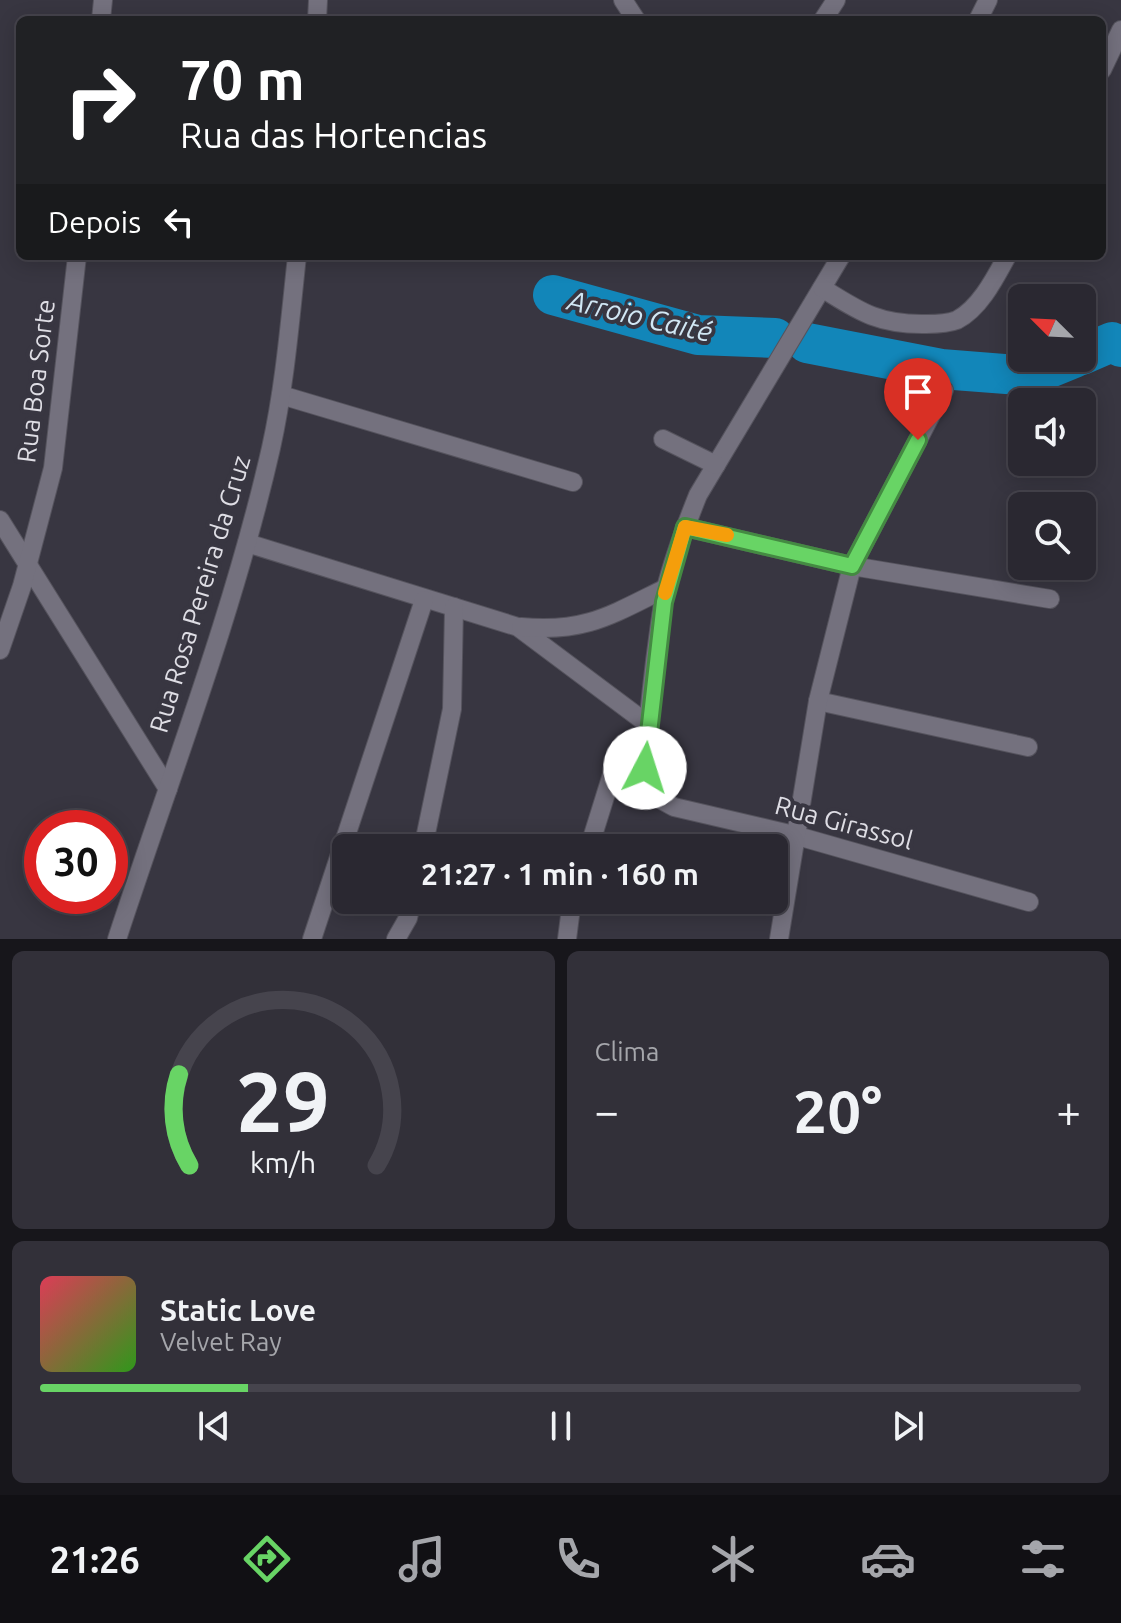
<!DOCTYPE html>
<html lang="pt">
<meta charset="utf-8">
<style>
body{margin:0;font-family:Ubuntu,sans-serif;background:#323039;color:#f1f3f6;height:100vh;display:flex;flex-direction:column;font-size:30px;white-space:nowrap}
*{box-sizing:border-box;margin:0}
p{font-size:26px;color:#a5a6ab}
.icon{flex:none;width:44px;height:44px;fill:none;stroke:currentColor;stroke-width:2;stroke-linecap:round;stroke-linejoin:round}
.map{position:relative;height:939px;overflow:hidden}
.sheet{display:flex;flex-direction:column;gap:12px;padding:12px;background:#17161b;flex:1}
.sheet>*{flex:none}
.hud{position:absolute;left:16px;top:16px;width:1090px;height:244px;border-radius:12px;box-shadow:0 4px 20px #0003,0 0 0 2px #46444d;background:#202124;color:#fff;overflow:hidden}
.needle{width:52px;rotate:294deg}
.buttons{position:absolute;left:1008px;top:284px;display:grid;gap:16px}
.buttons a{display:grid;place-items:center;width:88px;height:88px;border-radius:12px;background:#2a2831;box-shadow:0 4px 20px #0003,0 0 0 2px #46444d;font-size:40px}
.speed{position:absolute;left:24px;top:810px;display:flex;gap:16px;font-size:40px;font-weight:700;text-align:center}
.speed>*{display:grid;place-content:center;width:104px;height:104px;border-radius:50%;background:#2a2831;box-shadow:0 4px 20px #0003,0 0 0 2px #46444d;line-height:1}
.speed .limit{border:12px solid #d22;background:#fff;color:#111}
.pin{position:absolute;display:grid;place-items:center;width:68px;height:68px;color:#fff;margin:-82px -34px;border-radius:50% 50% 50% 0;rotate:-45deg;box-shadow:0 0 8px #0007}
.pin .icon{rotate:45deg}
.me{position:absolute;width:88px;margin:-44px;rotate:5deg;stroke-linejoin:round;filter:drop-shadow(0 0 6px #0008)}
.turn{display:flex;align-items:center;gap:28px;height:168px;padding:0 32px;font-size:36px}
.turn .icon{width:104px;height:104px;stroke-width:2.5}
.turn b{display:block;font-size:56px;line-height:68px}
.then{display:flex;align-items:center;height:76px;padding:0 32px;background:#0003;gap:16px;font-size:30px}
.big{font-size:60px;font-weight:700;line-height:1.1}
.sheet .card{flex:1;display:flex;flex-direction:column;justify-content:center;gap:12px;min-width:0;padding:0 28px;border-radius:12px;background:#323039}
.sheet .dial{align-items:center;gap:0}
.dial svg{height:208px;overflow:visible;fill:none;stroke:#46444d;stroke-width:7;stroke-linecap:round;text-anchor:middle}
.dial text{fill:#f1f3f6;stroke:none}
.song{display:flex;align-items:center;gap:24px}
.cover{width:96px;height:96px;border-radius:12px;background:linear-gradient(135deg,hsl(350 70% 55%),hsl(110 70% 35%))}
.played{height:8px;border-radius:4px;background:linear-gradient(90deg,#68d465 20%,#46444d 20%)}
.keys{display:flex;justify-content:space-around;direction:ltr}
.heat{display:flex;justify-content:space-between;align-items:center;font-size:44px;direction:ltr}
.sheet .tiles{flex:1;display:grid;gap:12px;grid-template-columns:1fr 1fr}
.card:last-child{grid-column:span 2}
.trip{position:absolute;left:332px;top:834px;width:456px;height:80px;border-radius:12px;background:#2a2831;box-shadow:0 4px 20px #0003,0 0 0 2px #46444d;font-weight:700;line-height:80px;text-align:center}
.menu{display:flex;height:128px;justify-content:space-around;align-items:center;background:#111014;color:#a5a6ab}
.menu .icon{width:56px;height:56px}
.menu .current{color:#68d465}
.menu b{font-size:36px;color:#f1f3f6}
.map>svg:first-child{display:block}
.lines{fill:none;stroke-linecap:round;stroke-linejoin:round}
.river{stroke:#1286b9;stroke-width:40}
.minor-casing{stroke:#55535d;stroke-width:20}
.minor{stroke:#74717e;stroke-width:18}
.route-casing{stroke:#448a42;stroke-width:20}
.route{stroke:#68d465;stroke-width:14}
.slow{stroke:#f59e0b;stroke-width:14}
.labels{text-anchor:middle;stroke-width:8;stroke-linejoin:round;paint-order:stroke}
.street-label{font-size:26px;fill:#dedde4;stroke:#383641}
.water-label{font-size:28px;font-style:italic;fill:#d1e7f4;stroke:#383641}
</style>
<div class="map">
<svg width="1121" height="939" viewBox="0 0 1121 939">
<rect width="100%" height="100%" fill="#383641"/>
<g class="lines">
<g class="river">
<path d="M553,295L698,335L775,338"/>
<path d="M807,343L941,369L1030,376L1074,358"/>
<path d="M1082,355L1112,342L1121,347"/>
</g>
<defs>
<g id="minor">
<path d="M623,0L636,20"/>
<path d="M101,20L103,0"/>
<path d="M317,20L318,0"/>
<path d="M823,20L836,0"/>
<path d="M978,20L988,0"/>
<path d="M1102,70L1121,30"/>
<path d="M841,256L698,495C686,525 674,556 666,588C660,614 639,771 649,789C655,797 665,802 674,807L794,835L1029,902"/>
<path d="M822,288C860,312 879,325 926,324C936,324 947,324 957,320C980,308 995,278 1007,256"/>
<path d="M281,395L573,482"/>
<path d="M663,439L716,465"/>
<path d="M0,520L168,789"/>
<path d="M685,527L852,566L1050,599"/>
<path d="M247,543L518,627L649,725"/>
<path d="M521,627C585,633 611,615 666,588"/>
<path d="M0,650L22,586L53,468L77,256"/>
<path d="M818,701L1028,747"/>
<path d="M423,848L452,709L454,607"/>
<path d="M589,848L613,771L625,746L648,731"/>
<path d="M117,939C170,777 233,615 271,448C285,385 290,320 297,256"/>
<path d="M312,939L424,600"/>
<path d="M396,939L408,918L412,900"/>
<path d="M567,939L572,900"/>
<path d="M779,939L818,701L852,566L944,390"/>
</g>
</defs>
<use href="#minor" class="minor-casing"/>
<use href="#minor" class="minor"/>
</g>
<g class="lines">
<defs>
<path id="route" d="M645,768L664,602L685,527L852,566L918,440"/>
</defs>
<use href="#route" class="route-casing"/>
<use href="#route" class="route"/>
<path class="slow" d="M665,593L685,527L727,535"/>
</g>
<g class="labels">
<g class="street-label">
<text transform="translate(36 381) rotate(-83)" y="9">Rua Boa Sorte</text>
<text transform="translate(200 594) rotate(-73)" y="9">Rua Rosa Pereira da Cruz</text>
<text transform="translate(844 823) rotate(15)" y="9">Rua Girassol</text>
</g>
<g class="water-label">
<text transform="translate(640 316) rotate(13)" y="10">Arroio Caité</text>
</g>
</g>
</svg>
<div class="buttons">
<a><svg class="needle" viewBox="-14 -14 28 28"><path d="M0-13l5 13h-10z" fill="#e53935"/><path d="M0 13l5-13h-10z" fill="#a5a6ab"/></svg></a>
<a><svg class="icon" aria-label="sound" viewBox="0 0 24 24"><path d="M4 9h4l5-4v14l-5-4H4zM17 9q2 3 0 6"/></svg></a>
<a><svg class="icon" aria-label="search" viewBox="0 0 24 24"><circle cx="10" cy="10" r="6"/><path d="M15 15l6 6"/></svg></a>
</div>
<div class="speed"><div class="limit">30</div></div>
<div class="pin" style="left:918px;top:440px;background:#d93025"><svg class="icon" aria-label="arrive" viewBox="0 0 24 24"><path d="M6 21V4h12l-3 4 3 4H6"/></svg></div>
<svg class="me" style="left:645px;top:768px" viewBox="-20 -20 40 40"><circle r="19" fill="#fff"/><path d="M0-13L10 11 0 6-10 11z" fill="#68d465"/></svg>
<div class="trip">21:27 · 1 min · 160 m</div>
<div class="hud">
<div class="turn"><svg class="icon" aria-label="right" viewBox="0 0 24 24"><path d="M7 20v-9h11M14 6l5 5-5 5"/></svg><div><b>70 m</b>Rua das Hortencias</div></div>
<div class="then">Depois<svg class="icon" aria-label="left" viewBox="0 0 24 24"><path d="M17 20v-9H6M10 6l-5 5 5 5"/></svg></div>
</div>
</div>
<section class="sheet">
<div class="tiles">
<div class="card dial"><svg viewBox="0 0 100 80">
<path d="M14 69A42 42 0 1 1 86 69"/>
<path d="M14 69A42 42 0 0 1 10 34" stroke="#68d465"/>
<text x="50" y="56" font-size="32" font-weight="700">29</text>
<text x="50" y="72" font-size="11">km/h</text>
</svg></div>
<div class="card"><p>Clima</p>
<div class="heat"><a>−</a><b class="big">20°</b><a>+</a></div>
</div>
<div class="card">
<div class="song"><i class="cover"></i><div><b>Static Love</b><p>Velvet Ray</p></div></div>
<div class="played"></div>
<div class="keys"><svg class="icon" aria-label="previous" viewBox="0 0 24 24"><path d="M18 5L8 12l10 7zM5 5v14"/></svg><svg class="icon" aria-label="pause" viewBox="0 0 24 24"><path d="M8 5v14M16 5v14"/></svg><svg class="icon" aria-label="next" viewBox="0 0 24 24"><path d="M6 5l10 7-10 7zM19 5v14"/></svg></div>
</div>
</div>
</section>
<nav class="menu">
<b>21:26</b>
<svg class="icon current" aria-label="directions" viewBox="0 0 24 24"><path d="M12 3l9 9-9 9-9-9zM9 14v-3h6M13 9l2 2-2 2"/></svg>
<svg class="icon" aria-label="music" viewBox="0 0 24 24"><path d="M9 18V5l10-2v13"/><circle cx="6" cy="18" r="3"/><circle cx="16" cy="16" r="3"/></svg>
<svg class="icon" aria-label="phone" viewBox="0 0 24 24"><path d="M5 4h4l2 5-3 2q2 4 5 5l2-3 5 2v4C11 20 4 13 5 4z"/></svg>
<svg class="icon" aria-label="climate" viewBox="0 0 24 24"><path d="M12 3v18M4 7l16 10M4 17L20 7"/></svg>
<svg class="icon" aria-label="car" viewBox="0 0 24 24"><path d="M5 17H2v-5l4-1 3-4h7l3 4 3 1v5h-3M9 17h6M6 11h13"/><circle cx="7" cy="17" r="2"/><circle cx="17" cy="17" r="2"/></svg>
<svg class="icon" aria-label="filters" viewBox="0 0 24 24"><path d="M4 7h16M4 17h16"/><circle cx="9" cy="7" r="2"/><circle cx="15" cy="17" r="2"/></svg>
</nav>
